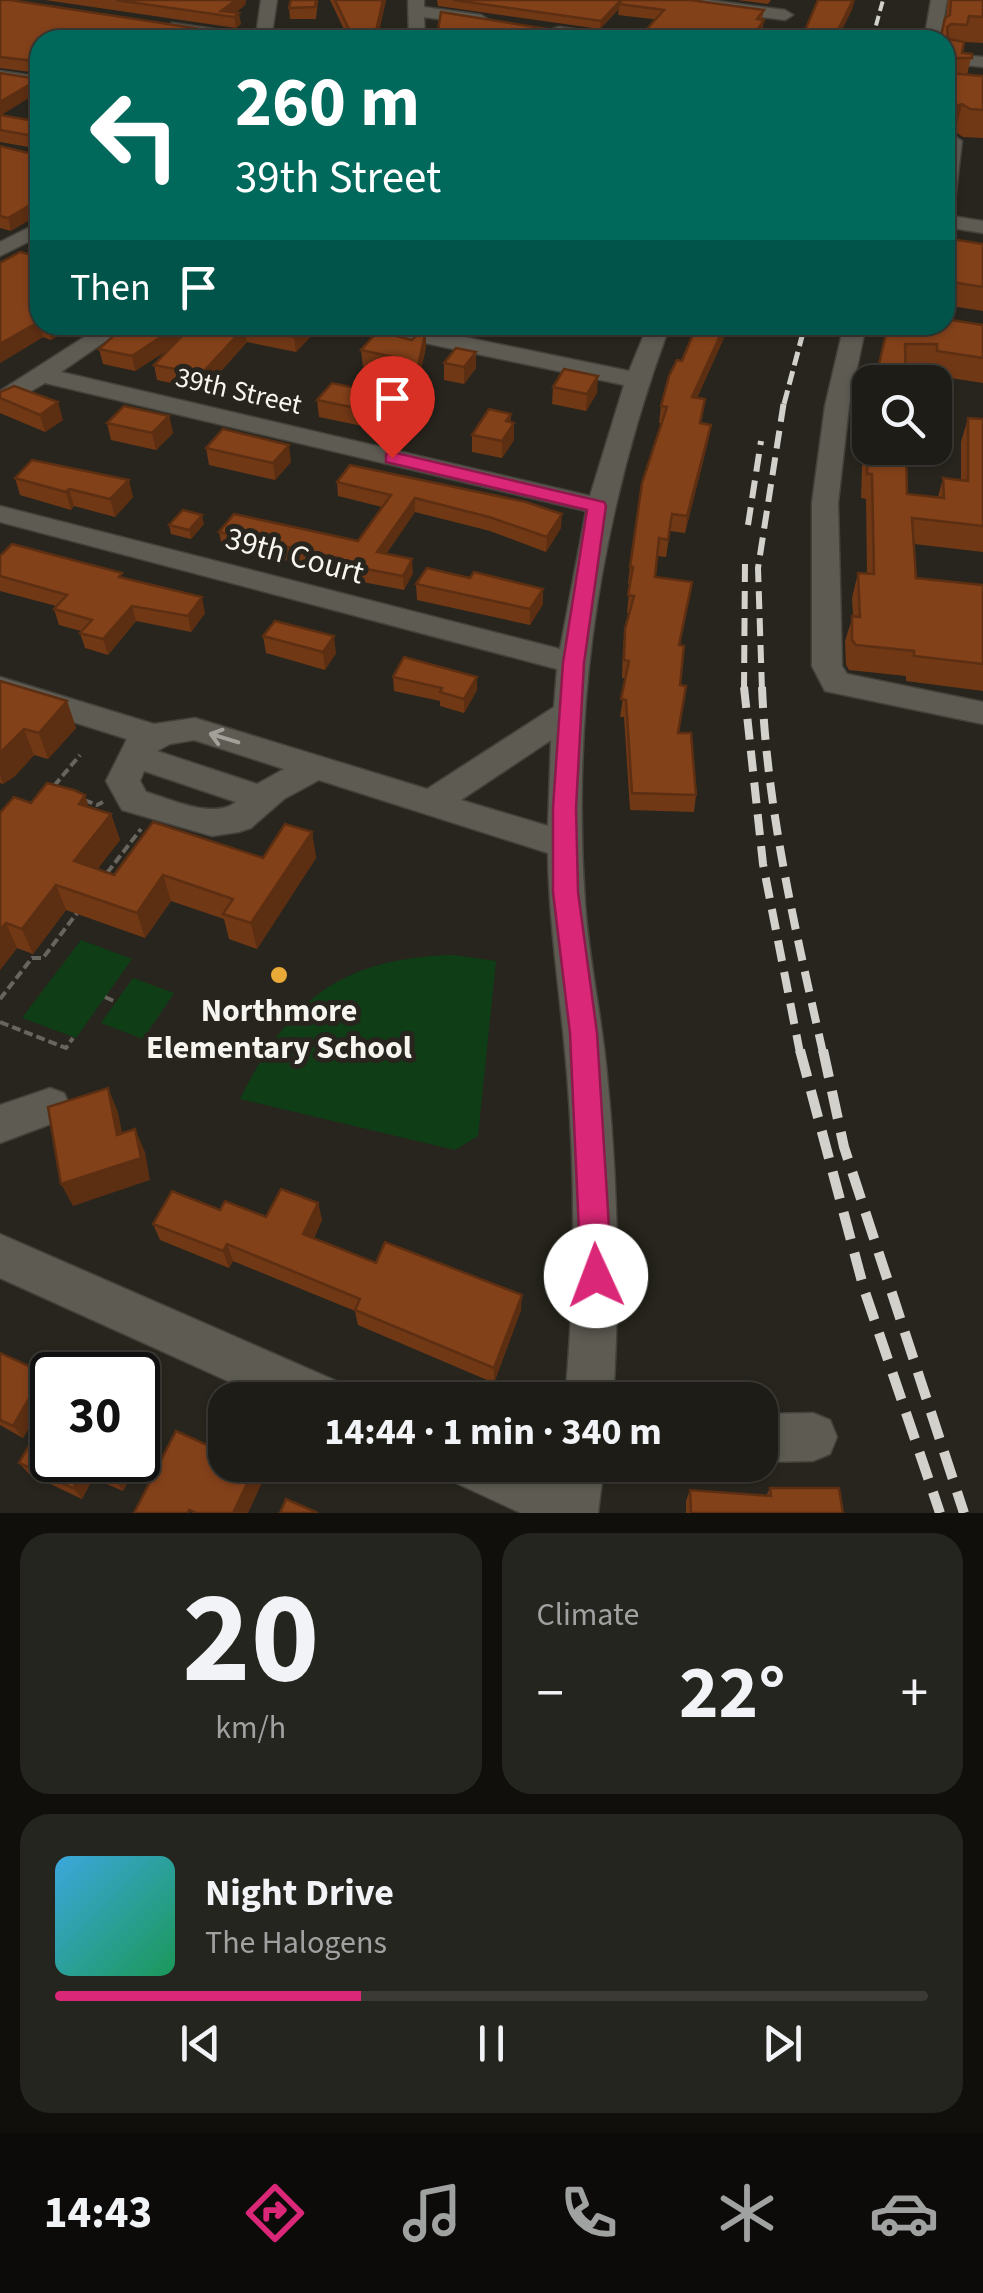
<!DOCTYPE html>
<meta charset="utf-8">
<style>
body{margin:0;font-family:"Source Sans 3",sans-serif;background:#25251f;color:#f1f3f6;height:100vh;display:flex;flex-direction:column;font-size:38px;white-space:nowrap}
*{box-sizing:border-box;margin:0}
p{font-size:32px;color:#a0a1a1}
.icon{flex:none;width:55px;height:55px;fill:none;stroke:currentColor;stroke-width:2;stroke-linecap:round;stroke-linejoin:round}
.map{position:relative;height:1513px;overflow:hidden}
.sheet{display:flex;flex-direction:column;gap:20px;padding:20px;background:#100f0c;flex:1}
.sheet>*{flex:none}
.guide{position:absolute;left:30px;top:30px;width:925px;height:305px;border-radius:30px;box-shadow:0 2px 8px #0004,0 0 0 2px #3b3a35;background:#00695c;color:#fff;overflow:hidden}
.fabs{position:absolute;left:852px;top:365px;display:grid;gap:20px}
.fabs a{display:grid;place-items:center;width:100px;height:100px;border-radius:20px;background:#1d1c16;box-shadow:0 2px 8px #0004,0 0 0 2px #3b3a35;font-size:50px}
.speed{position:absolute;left:30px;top:1352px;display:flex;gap:20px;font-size:50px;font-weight:700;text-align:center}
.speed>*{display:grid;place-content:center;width:130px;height:130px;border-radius:50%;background:#1d1c16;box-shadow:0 2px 8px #0004,0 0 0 2px #3b3a35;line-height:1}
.speed .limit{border:5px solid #111;border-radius:15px;background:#fff;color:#111}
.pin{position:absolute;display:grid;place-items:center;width:85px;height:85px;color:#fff;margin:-102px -42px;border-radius:50% 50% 50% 0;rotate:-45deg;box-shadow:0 0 10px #0007}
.pin .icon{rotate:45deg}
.me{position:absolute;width:110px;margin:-55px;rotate:358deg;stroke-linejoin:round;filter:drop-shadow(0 0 8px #0008)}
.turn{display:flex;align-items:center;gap:35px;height:210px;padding:0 40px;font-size:45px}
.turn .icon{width:130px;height:130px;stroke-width:2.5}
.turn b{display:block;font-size:70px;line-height:85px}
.then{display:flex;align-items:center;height:95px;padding:0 40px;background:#0003;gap:20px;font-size:38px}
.big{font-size:75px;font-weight:700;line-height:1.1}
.sheet .card{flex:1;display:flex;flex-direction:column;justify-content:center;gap:15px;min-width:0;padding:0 35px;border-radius:30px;background:#25251f}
.sheet .dial{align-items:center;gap:0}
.dial b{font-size:130px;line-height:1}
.song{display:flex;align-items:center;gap:30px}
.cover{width:120px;height:120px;border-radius:15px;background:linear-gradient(135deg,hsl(200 70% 55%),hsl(150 70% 35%))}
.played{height:10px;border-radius:5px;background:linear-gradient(90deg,#db2777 35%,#3b3a35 35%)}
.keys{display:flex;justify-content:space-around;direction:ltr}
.heat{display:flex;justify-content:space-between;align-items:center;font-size:55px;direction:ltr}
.sheet .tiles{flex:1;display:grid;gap:20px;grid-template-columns:1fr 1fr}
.card:last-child{grid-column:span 2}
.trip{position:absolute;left:208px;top:1382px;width:570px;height:100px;border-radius:30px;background:#1d1c16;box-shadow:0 2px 8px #0004,0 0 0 2px #3b3a35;font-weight:700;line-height:100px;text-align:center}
.tabs{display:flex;height:160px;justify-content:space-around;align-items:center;background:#0c0b09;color:#a0a1a1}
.tabs .icon{width:70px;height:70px}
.tabs .on{color:#db2777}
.tabs b{font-size:45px;color:#f1f3f6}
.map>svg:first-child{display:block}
.green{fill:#0f3e16}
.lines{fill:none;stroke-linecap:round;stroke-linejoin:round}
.minor-casing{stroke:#43413a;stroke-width:3}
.path{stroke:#67655e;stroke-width:4;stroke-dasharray:9 4;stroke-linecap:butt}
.minor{fill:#5d5b52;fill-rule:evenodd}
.rail-far4{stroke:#d3d1cc;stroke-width:4;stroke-dasharray:10 5;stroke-linecap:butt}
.rail-far3{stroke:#d3d1cc;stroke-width:5;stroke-dasharray:14 6;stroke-linecap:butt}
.rail-far2{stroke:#d3d1cc;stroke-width:6;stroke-dasharray:18 9;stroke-linecap:butt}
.rail-far1{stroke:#d3d1cc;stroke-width:8;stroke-dasharray:21 11;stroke-linecap:butt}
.rail{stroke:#d3d1cc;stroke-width:10;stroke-dasharray:28 14;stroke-linecap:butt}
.wall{fill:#713816}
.shaded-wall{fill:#5c2e12}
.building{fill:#83411a;stroke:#5c2e12;stroke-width:2.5}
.oneway{stroke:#a2a099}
.route{fill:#db2777;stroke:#8e194d;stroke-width:2.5}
.poi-dot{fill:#e9aa38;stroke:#27251d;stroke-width:4}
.labels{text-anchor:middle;stroke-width:10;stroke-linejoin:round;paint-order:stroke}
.far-street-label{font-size:28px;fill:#f7f5f0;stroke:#27251d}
.street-label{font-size:32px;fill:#f7f5f0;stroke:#27251d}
.poi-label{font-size:32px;font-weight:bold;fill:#f7f5f0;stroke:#27251d}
</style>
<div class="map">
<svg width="983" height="1513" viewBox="0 0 983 1513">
<rect width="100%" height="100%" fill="#27251d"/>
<g class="green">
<path d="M81,940L132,959L76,1038L22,1018Z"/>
<path d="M454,955L496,961L478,1136L455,1150L240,1099C289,1000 340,958 454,955Z"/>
<path d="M133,978L174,993L143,1039L101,1023Z"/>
</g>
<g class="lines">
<defs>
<g id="minor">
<path d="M261,0H277L271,40C240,40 190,45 164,28L172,23L256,35Z"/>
<path d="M408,0H424V7L481,15L489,20L481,25L424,17L425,40H409Z"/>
<path d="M666,0H708L785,10L793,15L785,20L674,5Z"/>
<path d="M931,0H947L940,40H924Z"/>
<path d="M559,27L618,35L626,40L553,35V29Z"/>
<path d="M945,53L983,57V67L945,63Z"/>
<path d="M0,71L40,77V87L0,81Z"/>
<path d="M953,135L962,141L955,201L945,207V139Z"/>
<path d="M945,215L983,221V233L945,227Z"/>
<path d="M40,222V236L0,256V242Z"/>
<path d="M103,325H129L61,372L590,496L624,385L373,332L362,325H406L629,371L648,325H670C601,511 571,705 585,903C589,961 602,1018 607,1075C618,1183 620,1292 613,1400H565C575,1291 576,1182 567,1073C561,999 549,927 548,853L319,780L284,799L251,828L239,832L212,836L122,810L106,781L127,739L0,699V677L154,724L195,718L427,789L554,707L557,669L0,522V506L560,649L586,511L45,383L0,409V391ZM194,740L284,769L257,784L157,751L170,744ZM551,740L548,826L461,800ZM144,771L236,802C213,820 171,799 146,792L140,781Z"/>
<path d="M844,325H866L849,406L838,503L842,666L847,674L983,702V724L825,691L812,666V503L825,406Z"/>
<path d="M50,1088L64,1093L70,1106L64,1119L0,1143V1105Z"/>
<path d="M0,1234L341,1383L348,1400H270L0,1278Z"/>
<path d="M813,1413L830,1420L837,1437L830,1454L813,1461L760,1462V1414Z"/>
<path d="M447,1465H527L554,1477L556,1465H604L598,1513H521L454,1482Z"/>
</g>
</defs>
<use href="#minor" class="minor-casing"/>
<g class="path">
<path d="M54,786L80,755"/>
<path d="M84,800L97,805L103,802"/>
<path d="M107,873L141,829"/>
<path d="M105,997L116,1002"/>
<path d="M0,999L32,958H43L77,913"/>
<path d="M0,1022L66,1048L73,1038"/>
</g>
<use href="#minor" class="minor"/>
<path class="rail-far4" d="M872,40L883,0"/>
<path class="rail-far3" d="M784,404L805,325"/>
<g class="rail-far2">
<path d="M748,525L761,441"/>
<path d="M744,690L745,560"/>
<path d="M762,690L758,568L784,401"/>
</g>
<g class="rail-far1">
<path d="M744,687L763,864L800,1053"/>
<path d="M762,687C767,812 796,932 823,1053"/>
</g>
<g class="rail">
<path d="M800,1050L864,1289L940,1513"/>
<path d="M823,1050L844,1147L964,1513"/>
</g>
</g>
<g class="wall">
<path d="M0,0L214,31L215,40H40L38,73L0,68Z"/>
<path d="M45,0H246L245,5L235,13L241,24L236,28Z"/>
<path d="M318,0L316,19H290L289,8Z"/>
<path d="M330,0H386L377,40H349Z"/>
<path d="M437,0H690L764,10L762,20H764L762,32L618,15L619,9L600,29L438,6Z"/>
<path d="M737,0H771L768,4Z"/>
<path d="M948,0H983V43L964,42L962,53L972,54L967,75L983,76V138L963,137L955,132L945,135V40L941,36L946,17Z"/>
<path d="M0,73L35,90V94L0,115L40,122V149L0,142Z"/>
<path d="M0,146L11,231L0,228Z"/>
<path d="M945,238L983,244V311L945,305Z"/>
<path d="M40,254V325H76L51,340L43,337L0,363L36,256Z"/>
<path d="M137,325H312L313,334L296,352L247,342L204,390L157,380L154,365L171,348L135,371L103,364L99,349Z"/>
<path d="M480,325H548L539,337Z"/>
<path d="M693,325H739L735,335L726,333L697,398L701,424L708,442L685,533L670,531L666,557L657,556L655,577L692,582L680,645L678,733L696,795L694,812L630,810L624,717H620L626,678H622L623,646L625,629L629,613H627L630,584H628L630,567L662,423H659L661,406L695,328H692Z"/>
<path d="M888,325H983V383L931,375V367L906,368Z"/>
<path d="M426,347L416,392L386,431L319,417L317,400L370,391L386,372L363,367L361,350Z"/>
<path d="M444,363L476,368L464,384L444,380Z"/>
<path d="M553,387L597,393L586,411L552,404Z"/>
<path d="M0,392L63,420L45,432L0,413Z"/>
<path d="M870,401L907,494L938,497L943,478L961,480V442L968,418L983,419V552L914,544L916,578L983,585V691L906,681V676L849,670L846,665L845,641L853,616L852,598L858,573H867L866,499L861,498L863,434Z"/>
<path d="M169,416L173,433L156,450L111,440L107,423Z"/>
<path d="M511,422L514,440L502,458L472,452V435Z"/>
<path d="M206,448L291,462L275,480L209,465Z"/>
<path d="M15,478L133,497L115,517L74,506L71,510L20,495Z"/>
<path d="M337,482L561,528L546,552L490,531L415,512L386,554L413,573L404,590L337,577L336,572L222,546L219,532L358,541L382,507L338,496Z"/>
<path d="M204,524L191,539L171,534L169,525Z"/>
<path d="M0,556L124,578L205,613L191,632L136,621L108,655L85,648L80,633L81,631L59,625L54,609L56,606L0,591Z"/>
<path d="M416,584L543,604L530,625L417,600Z"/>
<path d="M263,636L336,653L325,670L266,653Z"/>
<path d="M393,677H477V690L464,713L440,706V701L394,691Z"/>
<path d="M0,681L67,701L76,728L48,759L34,755L15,776L3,784L0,783Z"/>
<path d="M31,803L89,807L111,814L120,840L97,869L114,875L263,858L312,832L316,858L257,949L229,939L224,919L171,901L145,938L66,910L33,954L17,948L0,970V813Z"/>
<path d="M318,1203L322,1220L314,1238L376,1263L521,1310L494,1383L358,1325L355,1311L233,1261L229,1268L160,1240L153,1224L220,1210L266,1217Z"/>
<path d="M0,1353L44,1373L52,1384V1387L23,1438L0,1425Z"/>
<path d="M52,1433L146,1446L123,1491L93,1478L82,1499L29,1474L19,1463Z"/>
<path d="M770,1488L843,1513H686V1501L690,1490L766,1496Z"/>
</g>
<g class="shaded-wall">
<path d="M236,0H246L245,5L230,16L221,11Z"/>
<path d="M383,0H386L377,40H374Z"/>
<path d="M621,0L619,9L600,29L601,21Z"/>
<path d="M853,0H855L852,10L837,40H833Z"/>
<path d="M239,13L241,24L236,28L234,17Z"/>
<path d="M764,20L762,32L757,40H750Z"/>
<path d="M458,30V40H439L438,31Z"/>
<path d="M214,31L216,40H204Z"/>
<path d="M37,49L40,60L38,73L35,61Z"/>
<path d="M32,78L35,90V94L0,116V102Z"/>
<path d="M962,104L955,132L945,135L952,107Z"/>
<path d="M40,199V214L11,231L8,218Z"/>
<path d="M39,321L43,337L0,363V344Z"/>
<path d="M47,325H76L51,340Z"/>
<path d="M305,325H312L313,334L296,352L294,337Z"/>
<path d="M539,325H548L539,337Z"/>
<path d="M725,325H727L726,333L690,414L692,397Z"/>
<path d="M176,327L179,342L135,371L132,356Z"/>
<path d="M245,327L247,342L204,390L201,374Z"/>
<path d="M426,330V347L416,392L386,431L385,414Z"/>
<path d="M476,352V368L464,384V367Z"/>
<path d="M598,376L597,393L586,411L587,394Z"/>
<path d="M58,402L63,420L45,432L40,415Z"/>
<path d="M511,414V427L514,423V440L502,458V441L506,421Z"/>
<path d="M169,416L173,433L156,450L152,433Z"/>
<path d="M711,425L708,442L685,533L687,516Z"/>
<path d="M289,445L291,462L275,480L273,463Z"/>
<path d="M129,480L133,497L115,517L110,499Z"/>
<path d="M69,489L74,506L71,510L66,492Z"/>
<path d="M415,498V512L378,566L377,552Z"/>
<path d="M562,514L561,528L546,552L547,537Z"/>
<path d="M202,515L204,524L191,539L189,530Z"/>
<path d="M412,559L413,573L404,590L403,576Z"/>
<path d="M543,589V604L530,625V609Z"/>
<path d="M202,597L205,613L191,632L188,616Z"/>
<path d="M132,606L136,621L108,655L103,639Z"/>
<path d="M334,636L336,653L325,670L323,652Z"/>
<path d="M477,677V690L464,713V699Z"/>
<path d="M67,701L76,728L48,759L39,733Z"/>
<path d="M24,729L34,755L15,776L3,784L0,775V753Z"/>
<path d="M85,795L94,821L79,804Z"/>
<path d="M111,814L120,840L84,887L74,861Z"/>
<path d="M312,832L316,858L257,949L251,923Z"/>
<path d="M163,875L171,901L145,938L137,913Z"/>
<path d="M56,885L66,910L33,954L22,929Z"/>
<path d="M6,923L17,948L0,970V930Z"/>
<path d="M108,1088L118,1112L127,1158L117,1135Z"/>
<path d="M135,1129L145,1152L150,1180L73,1206L61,1184Z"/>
<path d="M318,1203L322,1220L308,1250L303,1234Z"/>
<path d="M227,1244L233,1261L229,1268L223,1251Z"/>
<path d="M522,1295L521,1310L494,1383V1368Z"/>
<path d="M44,1373L52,1384V1387L23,1438L13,1426Z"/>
<path d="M138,1435L146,1446L123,1491L115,1480L125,1460H138Z"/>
<path d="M84,1467L93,1478L82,1499L73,1488Z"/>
<path d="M255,1467L262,1483L248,1513H233Z"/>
</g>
<g class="building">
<path d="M0,0H10L214,31L204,39L223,40H40V49H37L35,61L0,57Z"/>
<path d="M116,0H236L221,11L239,13L234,17Z"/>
<path d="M291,0H316L315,7L289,8Z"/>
<path d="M335,0H383L374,40H354Z"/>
<path d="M453,0H621L601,21Z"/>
<path d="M622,0H690L764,10L757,19L764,20L750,40H637L664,10L619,4Z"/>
<path d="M818,0H853L833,40H801Z"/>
<path d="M951,0H983V17L969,16L967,25L951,24L947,27L948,39L964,42L962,53L972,54V58H949V73L983,76V110L970,109L962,104L952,107L945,106V40H915L917,34L941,36L945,18L950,15Z"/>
<path d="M441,12L617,40H446L458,30L438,31Z"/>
<path d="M0,73L32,78V83L0,102Z"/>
<path d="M0,115L40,122V140V137L0,130Z"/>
<path d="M0,146L36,155L40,152V199L8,218L0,216Z"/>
<path d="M945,238L983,244V287L945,281Z"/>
<path d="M20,252L36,256L40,254V321L0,344V263Z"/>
<path d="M945,319L983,325V358L937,351V344H905L906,382H875L888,325H945Z"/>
<path d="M137,325H305L294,337L245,327L201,374L154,365L183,335L176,327L132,356L99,349L120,330L128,331Z"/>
<path d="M697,325H725L692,397L705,399L700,423L711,425L687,516L672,514L668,540L659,538L655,577L692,582L679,645L684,646L680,685L686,686L678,733H691L696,795L632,793L626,700L621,699L629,661L624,660L625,629L634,596L628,595L633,567H630L642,483L667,407L661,406L669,376L677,360L682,361Z"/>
<path d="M421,330H426L416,375L385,414L317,400L332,383L370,391L398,358L361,350L378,331L412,340Z"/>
<path d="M456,348L476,352L464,367L444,363Z"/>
<path d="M564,369L598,376L587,394L553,387Z"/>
<path d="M14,386L58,402L40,415L0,398V392Z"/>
<path d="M870,404V448H906L907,494L944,498L943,478L968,481V418L983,419V526L912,518L916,578L983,585V664L914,656V651L856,645L852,640V616L860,617L858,573L874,574L872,474H867Z"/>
<path d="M124,406L169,416L152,433L107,423Z"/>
<path d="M489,409L511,414L506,421L514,423L502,441L472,435Z"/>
<path d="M223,429L289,445L273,463L206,448Z"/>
<path d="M32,460L129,480L110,499L69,489L66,492L15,478Z"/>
<path d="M350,465L526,502L562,514L547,537L489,517L415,498L377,552L412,559L403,576L335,563L338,558L219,532L234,514L358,541L391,495L337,482Z"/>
<path d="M183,510L202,515L189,530L169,525Z"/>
<path d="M12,544L122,573L119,577L202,597L188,616L132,606L103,639L80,633L92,620L54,609L67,595L0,576V556Z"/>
<path d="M427,568L470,578L474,572L543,589L530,609L416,584Z"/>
<path d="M275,621L334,636L323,652L263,636Z"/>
<path d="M404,657L477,677L464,699L440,692L442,688L393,677Z"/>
<path d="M0,681L67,701L39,733L24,729L0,753Z"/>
<path d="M47,783L74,790L85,795L79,804L111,814L74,861L114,875L153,822L263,858L285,824L312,832L251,923L223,914L233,899L163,875L137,913L56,885L22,929L6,923L0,930V813L14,797L31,803Z"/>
<path d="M108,1088L117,1135L135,1129L141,1158L61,1184L48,1107Z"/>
<path d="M281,1189L318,1203L303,1234L376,1263L385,1242L522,1295L494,1368L355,1310L360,1299L227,1244L223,1251L153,1224L172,1191L220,1210L225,1201L266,1217Z"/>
<path d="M0,1353L44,1373L13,1426L0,1420Z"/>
<path d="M39,1428L52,1433V1432V1460H125L115,1480L84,1467L73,1488L19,1463Z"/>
<path d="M176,1431L225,1453V1465H251L255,1467L233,1513H196L189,1510L188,1513H134Z"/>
<path d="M770,1488H839L843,1513H691L690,1490L771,1496Z"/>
<path d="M286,1499L318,1513H280Z"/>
</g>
<defs><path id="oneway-shaft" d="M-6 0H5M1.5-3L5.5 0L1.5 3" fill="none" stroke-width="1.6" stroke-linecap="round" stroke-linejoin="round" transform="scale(2.5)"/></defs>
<use class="oneway" href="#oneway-shaft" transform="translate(224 738) rotate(-163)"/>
<path class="route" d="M392,452L604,502L606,506L584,663L576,808L578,892L597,1033L612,1276L607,1287L596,1291L585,1287L581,1276L570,1033L553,892V808L563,663L587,510L386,462V454Z"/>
<circle class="poi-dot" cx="279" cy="975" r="10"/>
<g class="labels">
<g class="far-street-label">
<text transform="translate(239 390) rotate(13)" y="10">39th Street</text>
</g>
<g class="street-label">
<text transform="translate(295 555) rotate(15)" y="11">39th Court</text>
</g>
<g class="poi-label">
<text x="279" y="1021">Northmore<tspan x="279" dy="37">Elementary School</tspan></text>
</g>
</g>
</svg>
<div class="fabs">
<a><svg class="icon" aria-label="search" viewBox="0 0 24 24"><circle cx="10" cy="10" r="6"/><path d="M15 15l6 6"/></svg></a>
</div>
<div class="speed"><div class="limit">30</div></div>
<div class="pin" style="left:392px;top:458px;background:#d93025"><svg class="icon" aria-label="arrive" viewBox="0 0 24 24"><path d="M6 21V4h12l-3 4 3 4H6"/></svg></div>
<svg class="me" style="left:596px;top:1276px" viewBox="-20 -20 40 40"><circle r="19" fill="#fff"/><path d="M0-13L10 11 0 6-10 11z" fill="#db2777"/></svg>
<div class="trip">14:44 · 1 min · 340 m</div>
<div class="guide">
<div class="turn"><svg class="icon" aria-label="left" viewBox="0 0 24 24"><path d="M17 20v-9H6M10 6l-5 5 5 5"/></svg><div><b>260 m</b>39th Street</div></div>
<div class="then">Then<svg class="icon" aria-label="arrive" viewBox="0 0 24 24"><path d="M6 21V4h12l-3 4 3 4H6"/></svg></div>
</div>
</div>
<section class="sheet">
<div class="tiles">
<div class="card dial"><b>20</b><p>km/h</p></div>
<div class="card"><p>Climate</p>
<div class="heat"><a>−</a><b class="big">22°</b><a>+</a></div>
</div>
<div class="card">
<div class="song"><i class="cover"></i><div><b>Night Drive</b><p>The Halogens</p></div></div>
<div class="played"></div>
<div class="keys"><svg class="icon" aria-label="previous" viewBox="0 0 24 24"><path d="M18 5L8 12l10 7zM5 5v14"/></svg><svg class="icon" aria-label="pause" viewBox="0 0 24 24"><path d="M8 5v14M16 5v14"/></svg><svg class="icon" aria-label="next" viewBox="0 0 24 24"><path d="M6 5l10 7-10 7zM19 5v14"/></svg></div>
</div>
</div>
</section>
<nav class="tabs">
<b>14:43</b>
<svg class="icon on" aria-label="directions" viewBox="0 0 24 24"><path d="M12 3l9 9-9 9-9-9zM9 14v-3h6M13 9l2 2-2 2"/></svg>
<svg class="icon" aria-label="music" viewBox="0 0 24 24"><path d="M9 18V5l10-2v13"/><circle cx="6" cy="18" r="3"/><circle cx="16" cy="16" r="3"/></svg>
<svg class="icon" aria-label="phone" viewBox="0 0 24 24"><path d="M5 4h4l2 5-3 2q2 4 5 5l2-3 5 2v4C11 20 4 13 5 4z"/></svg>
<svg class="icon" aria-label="climate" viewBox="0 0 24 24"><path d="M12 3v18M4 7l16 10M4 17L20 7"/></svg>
<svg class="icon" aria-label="car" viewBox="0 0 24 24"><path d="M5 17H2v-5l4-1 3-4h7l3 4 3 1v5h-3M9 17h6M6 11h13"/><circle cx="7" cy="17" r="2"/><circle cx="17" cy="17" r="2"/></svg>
</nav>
